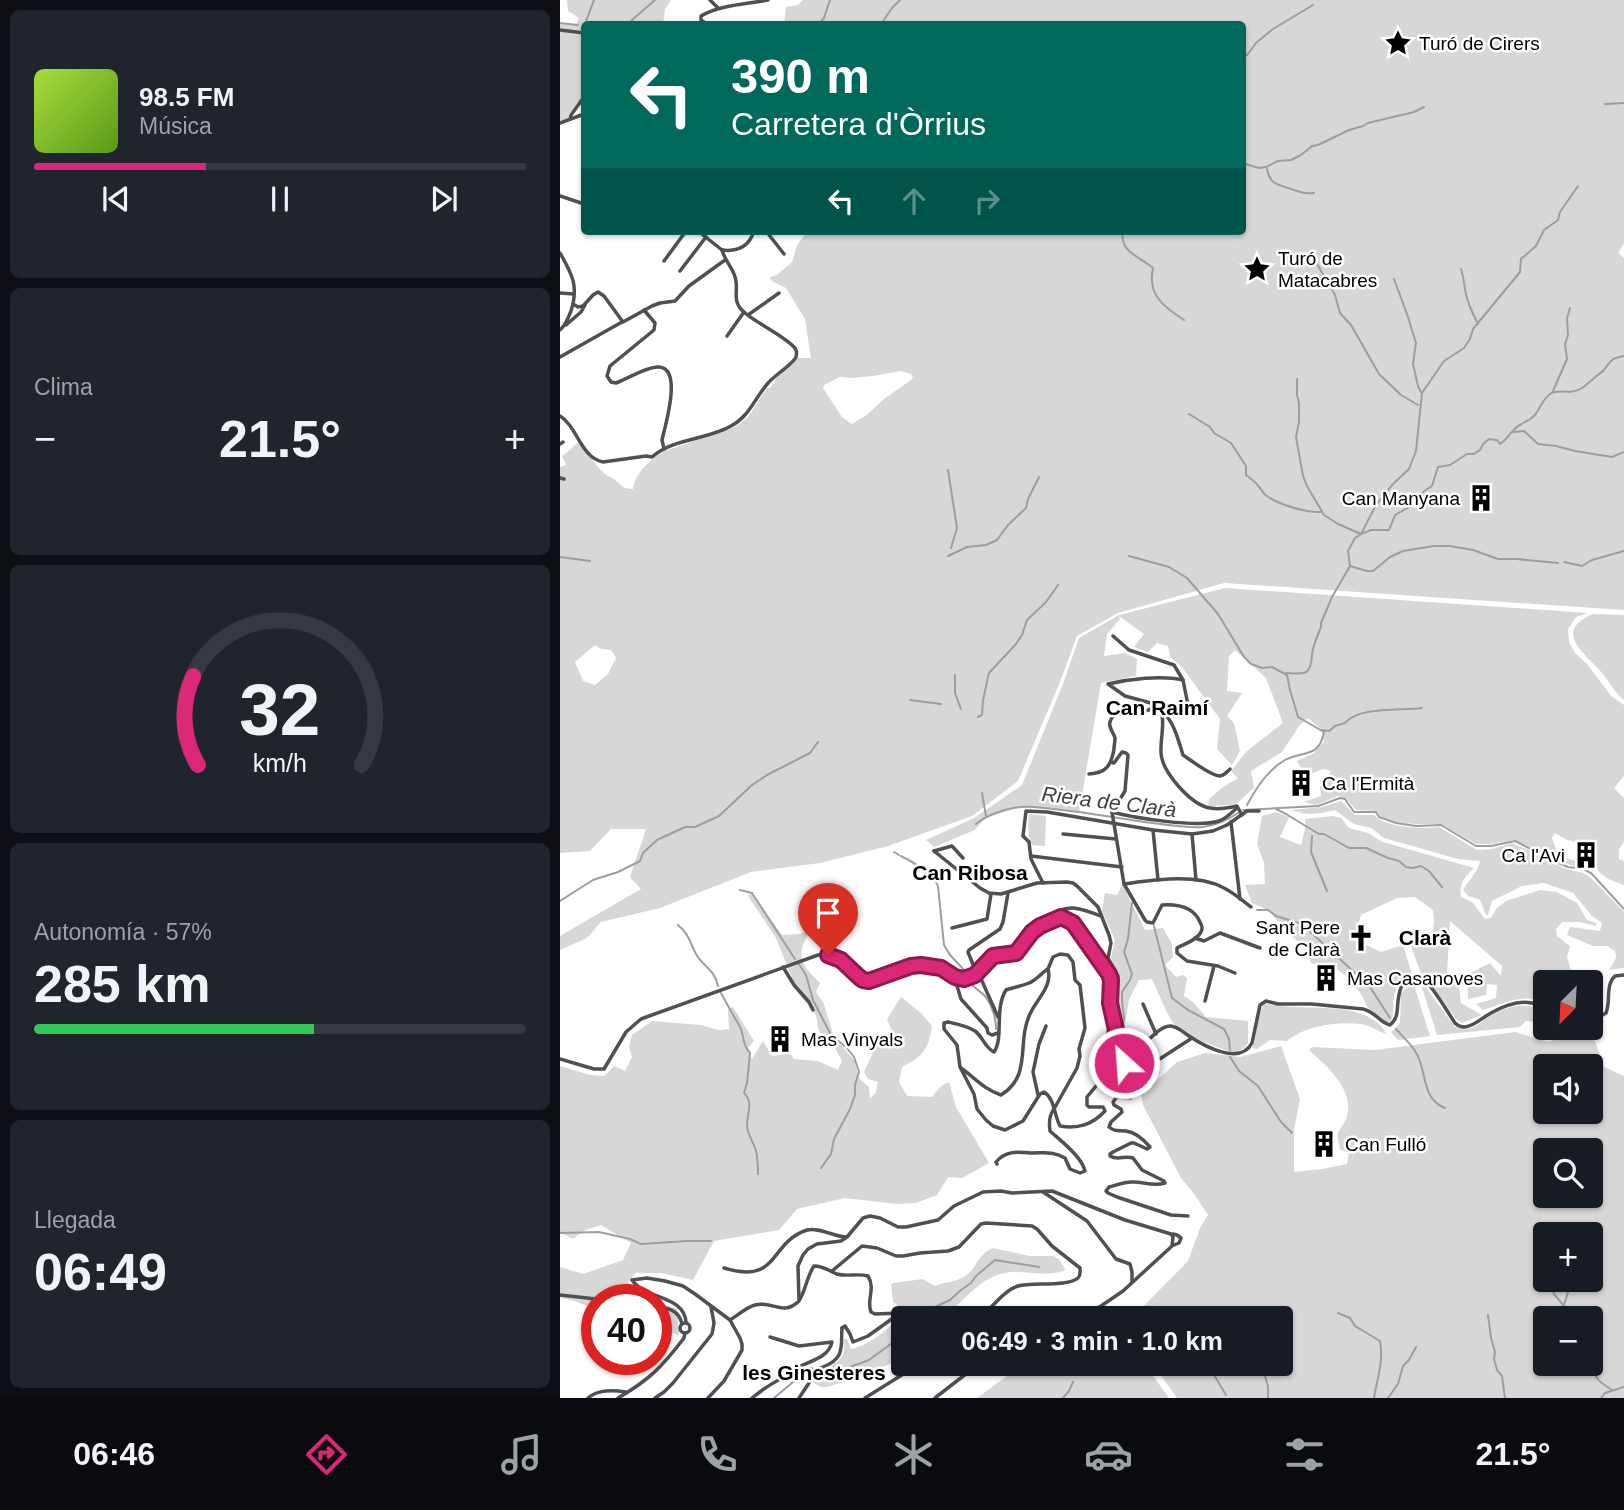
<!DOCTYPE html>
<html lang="es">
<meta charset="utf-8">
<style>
body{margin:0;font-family:Arial,sans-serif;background:#20242c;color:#f1f3f6;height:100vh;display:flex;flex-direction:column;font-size:26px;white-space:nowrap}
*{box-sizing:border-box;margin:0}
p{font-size:23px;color:#9ea1a6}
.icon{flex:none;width:38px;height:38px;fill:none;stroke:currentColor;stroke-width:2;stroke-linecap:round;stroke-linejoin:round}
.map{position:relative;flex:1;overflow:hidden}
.side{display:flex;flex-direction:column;gap:10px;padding:10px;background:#0d0f14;width:560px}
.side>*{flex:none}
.guide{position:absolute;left:21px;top:21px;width:665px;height:214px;border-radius:7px;box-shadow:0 2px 5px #0004;background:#00695c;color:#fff;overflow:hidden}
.needle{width:46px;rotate:204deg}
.buttons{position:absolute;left:973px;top:970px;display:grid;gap:14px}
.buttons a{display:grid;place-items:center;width:70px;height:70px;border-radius:7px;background:#171b24;box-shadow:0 2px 5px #0004;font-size:35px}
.speed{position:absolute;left:21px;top:1284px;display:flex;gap:14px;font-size:35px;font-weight:700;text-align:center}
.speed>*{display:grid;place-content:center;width:91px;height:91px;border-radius:50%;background:#171b24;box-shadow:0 2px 5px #0004;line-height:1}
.speed .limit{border:10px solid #d22;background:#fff;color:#111}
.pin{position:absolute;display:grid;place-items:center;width:60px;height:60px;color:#fff;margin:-72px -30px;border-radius:50% 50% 50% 0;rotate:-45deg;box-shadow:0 0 7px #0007}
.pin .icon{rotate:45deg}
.me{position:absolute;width:77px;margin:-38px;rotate:334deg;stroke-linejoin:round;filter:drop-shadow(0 0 5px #0008)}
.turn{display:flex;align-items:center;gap:24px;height:147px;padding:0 35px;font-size:32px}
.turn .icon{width:91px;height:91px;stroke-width:2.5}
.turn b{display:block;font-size:49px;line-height:60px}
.lanes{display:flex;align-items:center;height:66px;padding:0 35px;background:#0003;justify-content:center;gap:35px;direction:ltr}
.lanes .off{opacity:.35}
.big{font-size:52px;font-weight:600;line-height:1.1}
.side .tile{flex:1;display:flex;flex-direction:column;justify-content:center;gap:10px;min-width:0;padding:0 24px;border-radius:10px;background:#20242c}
.side .dial{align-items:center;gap:0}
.dial svg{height:182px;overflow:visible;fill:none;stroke:#363941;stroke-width:7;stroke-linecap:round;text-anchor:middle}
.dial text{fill:#f1f3f6;stroke:none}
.song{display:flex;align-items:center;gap:21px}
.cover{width:84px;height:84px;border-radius:10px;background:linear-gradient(135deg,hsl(80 70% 55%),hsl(90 70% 35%))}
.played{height:7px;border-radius:4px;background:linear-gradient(90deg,#db2777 35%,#363941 35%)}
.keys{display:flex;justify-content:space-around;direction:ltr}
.heat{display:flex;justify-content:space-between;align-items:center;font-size:38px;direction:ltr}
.charge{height:10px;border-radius:5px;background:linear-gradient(90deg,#34c759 57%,#363941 0)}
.trip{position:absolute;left:331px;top:1306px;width:402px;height:70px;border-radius:7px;background:#171b24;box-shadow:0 2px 5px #0004;font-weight:600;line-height:70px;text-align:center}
.dock{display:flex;height:112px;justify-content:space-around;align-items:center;background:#090b0e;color:#9ea1a6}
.dock .icon{width:49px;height:49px}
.dock .current{color:#db2777}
.dock b{font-size:32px;color:#f1f3f6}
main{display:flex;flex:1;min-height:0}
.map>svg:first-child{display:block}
.green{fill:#d7d7d7;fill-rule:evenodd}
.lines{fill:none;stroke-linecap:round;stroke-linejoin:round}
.stream{stroke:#9e9e9e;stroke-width:2}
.minor{stroke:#505050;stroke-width:3.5}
.route-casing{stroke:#8e194d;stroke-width:18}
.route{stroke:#db2777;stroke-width:12}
.labels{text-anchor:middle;stroke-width:5;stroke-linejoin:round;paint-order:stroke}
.poi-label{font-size:19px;fill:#000;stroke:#fff;text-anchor:start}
.neighbourhood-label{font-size:21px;font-weight:bold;fill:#000;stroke:#fff}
.water-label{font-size:21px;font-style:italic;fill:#3f3f3f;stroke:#fff}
</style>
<main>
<section class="side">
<div class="tile">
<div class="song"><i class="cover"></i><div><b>98.5 FM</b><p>Música</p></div></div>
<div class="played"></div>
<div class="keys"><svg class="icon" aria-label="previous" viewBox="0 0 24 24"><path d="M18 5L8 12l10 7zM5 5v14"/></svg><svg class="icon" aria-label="pause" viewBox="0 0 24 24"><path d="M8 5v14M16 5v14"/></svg><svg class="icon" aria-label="next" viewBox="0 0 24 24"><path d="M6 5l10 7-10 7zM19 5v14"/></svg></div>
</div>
<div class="tile"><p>Clima</p>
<div class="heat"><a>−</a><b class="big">21.5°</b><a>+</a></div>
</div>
<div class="tile dial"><svg viewBox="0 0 100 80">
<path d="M14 69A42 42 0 1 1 86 69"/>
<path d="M14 69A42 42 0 0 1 12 30" stroke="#db2777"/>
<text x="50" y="56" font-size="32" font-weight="700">32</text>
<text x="50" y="72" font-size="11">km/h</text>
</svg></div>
<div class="tile"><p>Autonomía · 57%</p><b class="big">285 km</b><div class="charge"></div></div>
<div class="tile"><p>Llegada</p><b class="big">06:49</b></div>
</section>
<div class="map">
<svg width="1064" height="1398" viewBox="0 0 1064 1398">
<rect width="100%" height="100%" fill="#fff"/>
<g class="green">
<path d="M7,0H111L105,9L103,24H24V30H23L24,32L0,29V23L16,25L19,18L8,11Z"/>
<path d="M243,0H1064V243L1058,253L1064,258V610L664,583L558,613L517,636L500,682L458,781L412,816L328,846L260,863L191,872L100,908L41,922L27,938L0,950V936L81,889L70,877L86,829H51L30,851L0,853V467L6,465L2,456C10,451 12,447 19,442C27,452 35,465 44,473C47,476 51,477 54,479C61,485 63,489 73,489C75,473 91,458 105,451L175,427L188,417L207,388H210L215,382V379L238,358H251L245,319L226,288L212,281L210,277L217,275L232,262L237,245L248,231H682V24H224L226,7L238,5ZM341,371L351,374L353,377L351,380L324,399L308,414L292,424L282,417L263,388L264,385L280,377L292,378L313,376ZM35,645L41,649L51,650L56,658L48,674L35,685L23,681L15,662Z"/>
<path d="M0,31L24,35V95L9,114L8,119L0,122Z"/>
<path d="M665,588L1028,613L1016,617L1008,629L1009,642L1015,653L1028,665L1051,696L1064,705V776L1054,788L1064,798V842L1059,849V859L1064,861V885L1048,879L1039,872L1030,854L1020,843L1007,840L995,833L992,838L999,857L1026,863L1031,870L1010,865L954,840L931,844H916L881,824H856L835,822L820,816L817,811L796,810L786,798L778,796L756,805L744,802L761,796L760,787L771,771L763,769L745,776L737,761L754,753L764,742L762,730L748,718L739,726L722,752L691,771L694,788L676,804L648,807L649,799L662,788L678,778L671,771L687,751L723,723L706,678L675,650L669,656L667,691L682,693L667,716L674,723L680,751L672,765L657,749L660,719L622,667L610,657L608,646L597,643L588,652L574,647L584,634L559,616L560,619L547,634L544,656L565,653L577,659L576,676L541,683L519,813L483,808L460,807L425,818L415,830L374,847L366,840L414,818L462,785L503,684L519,638L559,615Z"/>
<path d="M1033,614L1064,615V700C1054,692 1050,682 1042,673C1026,653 991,632 1033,614Z"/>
<path d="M781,801L795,815H814C825,828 863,829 879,827L917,850L932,849L952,843L980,855L1003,868L1023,873L1031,878L1064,912V968L1049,970L1056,958L1055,951L1047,946H1033L1007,935L1010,927L1040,931L1042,923L1032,916L1013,893L984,883L962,886L932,901L928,915H926L920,900L908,896L903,890C909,880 918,872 920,861L898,859L824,838L811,828L794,824L775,810C758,814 748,816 731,810L762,807Z"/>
<path d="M716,812L729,817L720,837L741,845L746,825L745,819L773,816L781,818L789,828L808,833L823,842L914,868C904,878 899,883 901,897L912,902L925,919L931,918L937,908L946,901L980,890L997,892L1017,903L1027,920L1036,923V926L1020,922H1002L996,929L997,936L1010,946L1007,957L1015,982H985V1004C967,991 942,1004 923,1010L916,1004L936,998L937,985L927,984L926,995L908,999L907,975L930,963L941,976L942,966L890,921L887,975L898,977L901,1003L922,1015L902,1023L897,1020L860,971L850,943L872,938L874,922L873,910L855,897L837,898L801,915L794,939L821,952L843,945L852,974C848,978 841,982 838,986C830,997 836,1010 831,1021L828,1023L808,1008L801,994L788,977L769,964H752L741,944L722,928L710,911L692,903L685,885L705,884L704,863L697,844L702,816Z"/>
<path d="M469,814L486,816L485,846L472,845C467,835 468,826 469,814Z"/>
<path d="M562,884L585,930L603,928L612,944L613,957L605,965L616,977L623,975L627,978L624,996L633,1002L646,1017L688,1021V1043L684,1048L674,1053C659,1048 624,1036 614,1024C608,1017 597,989 592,979L579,980L569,1000L562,1045V1061L556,1062L554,1055L559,1025L552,1002L555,971L551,957L555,940L542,911L545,893L557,895Z"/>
<path d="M192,893L222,935L240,934L251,928C236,956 238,961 260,983L256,992L264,1004L274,1037L294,1060L299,1078L309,1087L310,1099L316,1092L318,1082L308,1079L304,1072L319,1039L332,1031L327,1019L341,997L361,1013L372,1026C368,1050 364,1056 342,1067L339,1082L347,1096L372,1097L381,1086L389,1082L396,1107L429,1163L402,1178L388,1177L377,1195L356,1203L336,1204L285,1198L237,1209L219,1230L154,1241L133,1280L101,1273H75L68,1283L83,1296L94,1300H37V1314C27,1304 14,1300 0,1298V1267L23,1274L63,1260L71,1243L41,1225L23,1231L13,1239L0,1232V1066L30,1075L44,1076L54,1066L65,1071L72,1057L69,1047L72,1035L92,1021L141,1025L159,1030L169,1029L168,1009L173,1007L194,1041L187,1049L192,1059L203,1041L212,1056L230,1053L234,1059L258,1061L278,1070L282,1061L275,1048L263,1039L258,1028L256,1015L238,993L216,938L188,896Z"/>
<path d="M859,978L895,1027C900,1028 907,1029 911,1028C920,1025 927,1017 935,1013C952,1005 981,998 985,1023L966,1021L960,1027L877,1035Z"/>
<path d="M853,982L870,1036L838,1040L831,1032L840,1023L841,993Z"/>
<path d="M705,1003C742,1014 804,996 827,1034C818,1032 811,1025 801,1024C778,1021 744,1026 727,1041L710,1040L697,1049L692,1048C699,1034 694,1015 705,1003Z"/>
<path d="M997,1027H1030L1044,1067L1064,1076V1398H617L592,1363H721V1318H572L628,1261L640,1228L648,1215L635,1195L621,1178L583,1105L581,1095L617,1062L645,1053L680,1057L721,1046L740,1099L734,1130V1172L762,1169L787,1164L789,1152L780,1150L777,1134C780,1129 784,1124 786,1119C797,1092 767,1066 749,1050L752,1047L815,1050L955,1032L988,1042L999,1038ZM985,1066H1031V1111H985ZM985,1150H1031V1195H985ZM985,1234H1031V1279H985ZM985,1318H1031V1363H985Z"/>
<path d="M433,1248L470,1256H493L499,1259L505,1269L504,1271C485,1276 472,1272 454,1272C424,1272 405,1299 385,1318H343V1358L303,1376L267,1387H261L252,1382C260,1368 276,1367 282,1356C285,1351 284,1344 284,1339H287L291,1349C308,1346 335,1326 343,1310L333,1302L331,1285L333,1283L363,1279L375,1286C385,1282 395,1282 404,1277C417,1269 418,1253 433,1248Z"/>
<path d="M96,1301L117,1309L119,1336L108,1330L98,1340L96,1339Z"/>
<path d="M465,1363H584L609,1398H417Z"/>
</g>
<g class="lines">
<g class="stream">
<path d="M0,23L18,25"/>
<path d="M25,24L34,0"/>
<path d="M70,24L72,20L95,0"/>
<path d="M259,24L264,18L270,0"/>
<path d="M321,24L332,8L340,0"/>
<path d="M682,59L688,54L696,43L713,29L753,5"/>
<path d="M1045,104L1064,103"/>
<path d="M682,163L699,168L706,167L718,161L731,160L741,155L752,146L758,145L789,130L803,126L808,123L854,112L864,107"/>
<path d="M707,169C709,184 719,185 731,189C740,192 744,194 754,193"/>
<path d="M563,231C559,252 579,256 593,268C587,295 604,307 624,320"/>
<path d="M757,264L775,295L780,313L791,325L819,374L841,395L858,405"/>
<path d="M901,269C904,278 904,285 906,294C908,305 913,314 918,324"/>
<path d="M834,279L847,314L856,343L853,364L858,386L861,392"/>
<path d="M737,379V395L739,403V422L736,437L743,476L747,486L764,515L778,524L801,534L811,530H829L835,515L853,505L864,491L872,486L878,467L890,465L907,454H914L920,450L923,444L929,439L937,440L940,444C948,439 952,429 960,425C965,421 969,421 974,416C980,409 982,400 990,394C999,388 1010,396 1022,388C1024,387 1041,372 1043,371C1052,361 1048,359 1064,356"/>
<path d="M993,391L1007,359L1005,344L1008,335L1007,318L1010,308"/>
<path d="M629,414L650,427L654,433L671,443L686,466V475C691,479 696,482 699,487C703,491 702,493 707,496C719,505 747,513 762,512"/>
<path d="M954,432L964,431L978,444L996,446L1015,451L1052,457L1064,452"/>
<path d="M388,470L397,528L391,548"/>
<path d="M388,556L407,547L426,545L437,540L448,525L466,508L468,499L479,477"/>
<path d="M569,556L609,567L627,578L658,614L684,657L691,664L702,668L712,667L727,675L730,690L738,717L764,732C760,754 749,752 732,757C726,759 718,764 713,769C702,779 694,792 687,805"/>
<path d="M0,557L30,561"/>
<path d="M1004,562L1022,566L1032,560L1064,551"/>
<path d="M790,566L788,551L795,538L801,534L816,505L833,484L849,469L856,451L862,393L884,361L904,348L910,339L913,329L960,272L961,259L976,246L984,230L998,220L1000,212L1018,186"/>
<path d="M726,673C745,674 751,676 752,654C753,645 758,635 761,627V623L772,597L790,566L807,571H813L830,557L843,551L874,546H890L913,550L938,559H957L998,563"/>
<path d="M395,675V693L401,709"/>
<path d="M350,700L381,704"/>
<path d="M418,717L422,715L423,700L429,673L456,644L462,635L467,620L486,602L498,585"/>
<path d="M761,730L769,731L775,726L785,723C799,706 841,711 862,708"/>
<path d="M422,793L426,816"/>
<path d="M716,809L726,814L759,834H764L789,848H806L828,858L839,861L846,867L853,868L861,866L869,871L882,887"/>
<path d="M683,810L758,806L780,798L785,799L794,812H816L819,817L836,823L856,826L881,825L916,846H931L955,841L998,863L1008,867L1023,869L1031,873L1064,909"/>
<path d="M416,824C427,815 446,808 461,807C471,806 482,808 493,809C529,812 564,820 600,824C632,828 650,832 678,813"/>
<path d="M752,836L751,852L767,891"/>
<path d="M334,852L339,855"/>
<path d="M341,856C352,861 374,875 378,886L384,945L390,955L406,972L407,975"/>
<path d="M180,890L192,893L235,959"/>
<path d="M0,901L33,880L58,872L80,861L83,853L97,840L125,827H135L159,816L192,785L207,775L250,753L258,742"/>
<path d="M697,910H708L716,916L742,924L810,987L830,1018"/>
<path d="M118,925C129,934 130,943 136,954C144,968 154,968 158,986"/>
<path d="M594,926L612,998L628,1010L664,1029L669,1039L670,1050"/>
<path d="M239,964L246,975L253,1000L271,1035L286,1047L294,1057L299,1072L295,1085V1095L290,1109L274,1139L271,1154L261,1168"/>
<path d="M408,980C412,987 419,990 425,996C432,1005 436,1018 436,1029"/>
<path d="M161,993C167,1004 173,1015 179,1025C185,1035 181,1043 190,1053L187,1083L184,1093C194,1103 187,1112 187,1125C187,1134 194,1143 196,1151C198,1159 198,1167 198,1174"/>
<path d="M836,1029C842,1036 850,1043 855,1051C868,1070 860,1098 885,1108"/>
<path d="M670,1057L679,1071L698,1086L721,1122L732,1133"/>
<path d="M558,1059L559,1044L564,1018L562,1001V992L570,980L572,974L564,952L568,939L572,903"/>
<path d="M0,1233L39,1232L70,1239L81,1244L127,1241H151"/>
<path d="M982,1256L985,1267"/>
<path d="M990,1279L994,1294L1014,1318"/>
<path d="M1004,1304C1008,1296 1008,1287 1013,1279"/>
<path d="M778,1313L790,1318L795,1326L820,1341C824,1361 817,1379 814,1398"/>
<path d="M928,1315L931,1338L935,1352L934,1359L937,1370L942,1376L945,1398"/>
<path d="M367,1318L377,1306L390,1300L401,1290L411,1283L416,1276L435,1260L479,1267"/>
<path d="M1031,1362C1035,1379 1038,1381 1052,1390"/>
<path d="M647,1363L666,1395"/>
<path d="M702,1363C702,1371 705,1375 707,1383C709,1388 708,1393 708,1398"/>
<path d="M214,1398L233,1382L255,1380L309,1360L343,1335"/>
<path d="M503,1398L509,1391L513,1382"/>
<path d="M828,1398L838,1384L843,1366L849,1360L856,1347"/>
<path d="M1041,1398L1045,1393L1064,1387"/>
</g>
<g class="minor">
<path d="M150,0L158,8"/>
<path d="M147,24L141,20V16C159,5 187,4 208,0"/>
<path d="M168,24H172"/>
<path d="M0,30L24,33"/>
<path d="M10,119L11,115L24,97"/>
<path d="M0,123L24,114"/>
<path d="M0,196L24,204"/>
<path d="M138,231L162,250"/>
<path d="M206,231L224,254"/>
<path d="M162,250C178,252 189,247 194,231"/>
<path d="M0,253C12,274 19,286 11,311C8,318 6,325 0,330"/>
<path d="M104,261L126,231"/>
<path d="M120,271L146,237"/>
<path d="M0,293L14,294"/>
<path d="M13,304L18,307L23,306L33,295L38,292L44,296L63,322L92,306L100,303L115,301L129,286L165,260"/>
<path d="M84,310L95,323L94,330L50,366L47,376L51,382L56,383C69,378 84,368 97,367C124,365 105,426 102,440L104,449"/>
<path d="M188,315L219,293"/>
<path d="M6,325L21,312L25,305"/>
<path d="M167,336L184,312"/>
<path d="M0,357L62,322"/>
<path d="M0,416C17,426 21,458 43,462L86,456L92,457C113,438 147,440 171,426C190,416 195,397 209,382C214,376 234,363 236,357C237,353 236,349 234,347C223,335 198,324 185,313C169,300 181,289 174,274C170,265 165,260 162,250"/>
<path d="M0,444L3,442"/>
<path d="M0,478L4,479"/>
<path d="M553,636L569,650L614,665L623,680L628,705"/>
<path d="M598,705C607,719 600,737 601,753C602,772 631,805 650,808C659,810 668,808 677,806L682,815"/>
<path d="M598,705L565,696L548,684C569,679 602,675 623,680"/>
<path d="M602,711C614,722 618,739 623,755L626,757C633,762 652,776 660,776C665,775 667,772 670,769"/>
<path d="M551,762L554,763L562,752L566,753L568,755L565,791L552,812"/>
<path d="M529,774C546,773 551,766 554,749C554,746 555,742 555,738C554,733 548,728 550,722C551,717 554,716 558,714C573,713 585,714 598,705"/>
<path d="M552,812L564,884L585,920L587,922L593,923L602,905C617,904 633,906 640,922C642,926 643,928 641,932C637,940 624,944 617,948V953L627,961L658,966L675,973"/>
<path d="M552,812C574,818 638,828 659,821C666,819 671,813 677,808"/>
<path d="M671,822L680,899"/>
<path d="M593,830L598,880"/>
<path d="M503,834L556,839"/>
<path d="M632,834L636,880"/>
<path d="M374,851L420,888L429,893L441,894L477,883L507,882L513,883L517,886L538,907L549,935L551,943L548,958L558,976L557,982L551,993"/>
<path d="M374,851L392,846L403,858"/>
<path d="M471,856L562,867"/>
<path d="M483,883L471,859L469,842L463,836L466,811L487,812L593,830L632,834L653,831L667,825L687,811H699"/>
<path d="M564,884C594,880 636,873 664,888C674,893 683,901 691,907"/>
<path d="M392,928L427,919L431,894"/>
<path d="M635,938L644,941L660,933L700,948"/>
<path d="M463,942C467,926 497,907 513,908C523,909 533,913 541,916"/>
<path d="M223,967L234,985L249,1002L253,1010"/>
<path d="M377,967L397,986L401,999L427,1028L428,1033L432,1035L438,1033"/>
<path d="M645,1001L654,966"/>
<path d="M583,1004L596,1034"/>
<path d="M1031,1016L1039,1017L1046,1013C1051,1001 1045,985 1055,976L1064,975"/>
<path d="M438,1017L418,972L414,967L408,952L409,950L440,929L443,922L448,893"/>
<path d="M0,1059L34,1069H44L66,1032L81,1019L258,955C288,951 292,981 309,981C327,981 342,964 360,965C366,965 375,966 381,968C390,971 395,980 406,978C420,976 423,960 435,955C441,953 449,955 456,953L475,929L489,921L501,917L513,923L549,974L551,980L549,998L556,1030L551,1051L553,1062L558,1065C575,1060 595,1026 610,1026C617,1026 623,1032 629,1036C644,1046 680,1066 692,1043L700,1005L706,1001L718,1004H752L803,1009C816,1012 820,1023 830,1025C840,1017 836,1007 839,995C840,989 842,984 846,980C851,977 856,974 862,978C871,983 888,1013 895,1023C899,1026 900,1027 905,1027C913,1026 920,1020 926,1016C944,1005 967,995 985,1009"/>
<path d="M401,1068C415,1078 425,1090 441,1095C473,1075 456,1043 470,1014C476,1000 493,986 488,969"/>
<path d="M478,1095L473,1072L479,1044L486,1026"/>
<path d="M437,1164L436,1162C446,1150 458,1152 472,1153C486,1153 492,1151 505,1158L510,1169L520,1173L525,1171C522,1157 501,1141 490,1131C489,1124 489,1115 494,1109L517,1068L520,1056L519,1049L525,1028L520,985L515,980L513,962L508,955L500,954L493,957L488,969C481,973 477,980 469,983C462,986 454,987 446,990C434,1009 444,1038 434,1052C425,1048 423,1037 415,1031C408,1026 397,1024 388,1022L384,1023V1029L397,1045L400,1067L414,1094L417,1109L426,1120L433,1126L445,1130L463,1121L480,1094L484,1092C495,1099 494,1115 500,1126C518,1129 532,1125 545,1111L543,1107H529L527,1105V1097L554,1064"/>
<path d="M483,1192L527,1221L556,1259L570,1264L572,1272V1282"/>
<path d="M628,1216L611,1215L557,1197L548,1193L546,1191L549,1187C557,1185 566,1181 574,1182C585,1182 593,1187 605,1183L604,1181L582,1170L573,1158C565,1155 558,1161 550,1156V1154L553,1152L571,1143H574L587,1149L590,1147C584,1140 575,1132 566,1131C558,1130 555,1132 549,1127L551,1122L562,1112L561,1109L554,1105L553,1102L557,1097L570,1098L574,1095L589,1066L632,1038"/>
<path d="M613,1234L617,1235L621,1238L619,1243L614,1245"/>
<path d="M164,1268C220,1285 208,1243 247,1230C258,1227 273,1236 285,1237"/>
<path d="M272,1271L302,1246L317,1248L336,1256H343L360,1253L388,1251L399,1247L421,1224L426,1223L472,1226L477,1229L492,1246L520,1268C520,1273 521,1275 518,1278C508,1287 472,1282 458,1286C443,1291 432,1308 420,1318"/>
<path d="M0,1295L45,1300"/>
<path d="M240,1299C246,1289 247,1276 254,1266C264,1266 269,1271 277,1274C287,1277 298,1273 308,1276C316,1289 306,1300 311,1312L315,1314L340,1313L308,1336L293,1342L290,1334L285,1326L282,1328"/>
<path d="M96,1306C108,1308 119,1310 122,1324"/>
<path d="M170,1320C178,1315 187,1307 195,1305C212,1300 223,1317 239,1301L238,1266L243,1255L248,1249L257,1244L281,1241L287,1237L303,1218L310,1216L320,1218L338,1227H346L378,1220L394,1206L423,1192L441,1191L452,1193L492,1191L565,1220L611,1234L613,1237L612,1246L563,1291L541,1306L515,1318L487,1315L483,1318"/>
<path d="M126,1322C124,1295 86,1300 72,1280L87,1278L105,1281L123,1286L135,1294L170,1320L180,1338L182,1344V1350L164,1381L148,1398"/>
<circle cx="125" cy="1328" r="5"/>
<path d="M210,1337L239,1346L272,1342C268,1362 238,1362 226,1375"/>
<path d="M28,1398C38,1389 53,1390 66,1392"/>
<path d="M58,1398C89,1380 102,1367 124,1338L125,1333"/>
<path d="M95,1398L104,1392L113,1383L152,1334L154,1323L151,1307"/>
<path d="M192,1398C202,1390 213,1382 225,1377C240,1371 270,1371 279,1355C283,1347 281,1336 282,1328"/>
<path d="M239,1398L249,1383L251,1369"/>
<path d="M305,1398L361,1363"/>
<path d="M375,1398L420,1363"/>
</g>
</g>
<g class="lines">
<defs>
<path id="route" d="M268,955L281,960L299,977L303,980L309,981L351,966L361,965L381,968L395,977L404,979L415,975L433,956L456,953L472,932L480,926L501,917L513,923L549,974L551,980L550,1003L556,1030L551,1056L554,1064L560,1065L564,1063"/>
</defs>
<use href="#route" class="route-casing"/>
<use href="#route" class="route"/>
</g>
<defs>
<symbol id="sight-bare" viewBox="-9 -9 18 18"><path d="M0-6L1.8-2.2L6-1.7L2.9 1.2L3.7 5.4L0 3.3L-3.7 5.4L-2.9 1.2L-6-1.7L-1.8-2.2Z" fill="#000" stroke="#fff" stroke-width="2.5" paint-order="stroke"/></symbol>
<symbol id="building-bare" viewBox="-9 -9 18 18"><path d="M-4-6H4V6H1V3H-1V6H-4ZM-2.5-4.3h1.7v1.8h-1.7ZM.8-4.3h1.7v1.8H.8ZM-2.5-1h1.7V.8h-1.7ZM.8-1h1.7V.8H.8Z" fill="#000" stroke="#fff" stroke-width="2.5" paint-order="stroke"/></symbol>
<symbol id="church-bare" viewBox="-9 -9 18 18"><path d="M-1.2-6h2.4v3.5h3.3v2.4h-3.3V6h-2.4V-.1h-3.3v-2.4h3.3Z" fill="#000" stroke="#fff" stroke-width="2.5" paint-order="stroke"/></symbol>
</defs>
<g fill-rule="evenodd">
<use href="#sight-bare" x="819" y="24" width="38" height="38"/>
<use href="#sight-bare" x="678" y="250" width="38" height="38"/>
<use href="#building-bare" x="902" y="479" width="38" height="38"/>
<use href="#building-bare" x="722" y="764" width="38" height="38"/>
<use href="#building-bare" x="1007" y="836" width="38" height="38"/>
<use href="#church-bare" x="782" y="919" width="38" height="38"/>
<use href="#building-bare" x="747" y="959" width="38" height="38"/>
<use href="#building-bare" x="201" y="1020" width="38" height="38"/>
<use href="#building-bare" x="745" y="1125" width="38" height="38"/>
</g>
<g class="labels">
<g class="poi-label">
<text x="859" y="50">Turó de Cirers</text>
<text x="718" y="265">Turó de<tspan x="718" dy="22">Matacabres</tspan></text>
<text x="900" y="505" text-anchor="end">Can Manyana</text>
<text x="762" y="790">Ca l'Ermità</text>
<text x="1005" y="862" text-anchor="end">Ca l'Avi</text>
<text x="780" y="934" text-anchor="end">Sant Pere<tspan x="780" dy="22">de Clarà</tspan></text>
<text x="787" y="985">Mas Casanoves</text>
<text x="241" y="1046">Mas Vinyals</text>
<text x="785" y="1151">Can Fulló</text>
</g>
<g class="neighbourhood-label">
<text x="597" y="715">Can Raimí</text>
<text x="410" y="880">Can Ribosa</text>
<text x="865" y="945">Clarà</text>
<text x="254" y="1380">les Ginesteres</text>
</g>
<g class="water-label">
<text transform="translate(549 802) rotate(7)" y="7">Riera de Clarà</text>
</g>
</g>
</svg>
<div class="buttons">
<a><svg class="needle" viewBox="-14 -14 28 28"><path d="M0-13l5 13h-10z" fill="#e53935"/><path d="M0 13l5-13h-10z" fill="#9ea1a6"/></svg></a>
<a><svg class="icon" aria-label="sound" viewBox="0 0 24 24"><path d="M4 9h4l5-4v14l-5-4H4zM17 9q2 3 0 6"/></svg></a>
<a><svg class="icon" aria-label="search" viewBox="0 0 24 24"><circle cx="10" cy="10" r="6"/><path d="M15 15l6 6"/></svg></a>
<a>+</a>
<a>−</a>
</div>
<div class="speed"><div class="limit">40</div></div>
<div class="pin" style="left:268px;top:955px;background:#d93025"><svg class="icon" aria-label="arrive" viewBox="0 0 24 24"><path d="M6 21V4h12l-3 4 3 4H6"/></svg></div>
<svg class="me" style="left:564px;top:1063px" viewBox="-20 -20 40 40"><circle r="17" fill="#db2777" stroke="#fff" stroke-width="3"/><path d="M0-11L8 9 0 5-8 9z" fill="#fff"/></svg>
<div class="trip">06:49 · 3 min · 1.0 km</div>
<div class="guide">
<div class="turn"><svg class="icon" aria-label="left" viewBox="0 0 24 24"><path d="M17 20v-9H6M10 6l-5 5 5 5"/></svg><div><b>390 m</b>Carretera d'Òrrius</div></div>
<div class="lanes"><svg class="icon" aria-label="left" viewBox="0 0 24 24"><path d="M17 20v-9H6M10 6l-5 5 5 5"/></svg><svg class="icon off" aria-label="ahead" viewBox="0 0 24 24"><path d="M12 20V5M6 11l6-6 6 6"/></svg><svg class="icon off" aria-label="right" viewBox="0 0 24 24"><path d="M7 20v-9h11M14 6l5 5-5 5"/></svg></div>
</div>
</div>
</main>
<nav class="dock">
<b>06:46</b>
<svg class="icon current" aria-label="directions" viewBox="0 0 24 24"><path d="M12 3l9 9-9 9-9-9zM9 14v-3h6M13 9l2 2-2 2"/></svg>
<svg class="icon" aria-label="music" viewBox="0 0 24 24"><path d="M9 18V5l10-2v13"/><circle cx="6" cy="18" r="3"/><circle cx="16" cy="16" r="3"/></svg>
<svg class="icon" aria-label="phone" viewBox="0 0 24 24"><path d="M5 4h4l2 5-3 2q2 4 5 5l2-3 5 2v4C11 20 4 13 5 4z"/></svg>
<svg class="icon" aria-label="climate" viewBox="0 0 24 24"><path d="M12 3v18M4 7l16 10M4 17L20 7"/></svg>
<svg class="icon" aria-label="car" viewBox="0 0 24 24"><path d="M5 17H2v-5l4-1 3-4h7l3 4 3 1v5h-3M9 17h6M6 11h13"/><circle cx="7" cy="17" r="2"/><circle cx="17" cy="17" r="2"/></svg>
<svg class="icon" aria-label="filters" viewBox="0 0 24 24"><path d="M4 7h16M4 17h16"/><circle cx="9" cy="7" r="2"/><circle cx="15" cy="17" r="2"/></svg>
<b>21.5°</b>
</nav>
